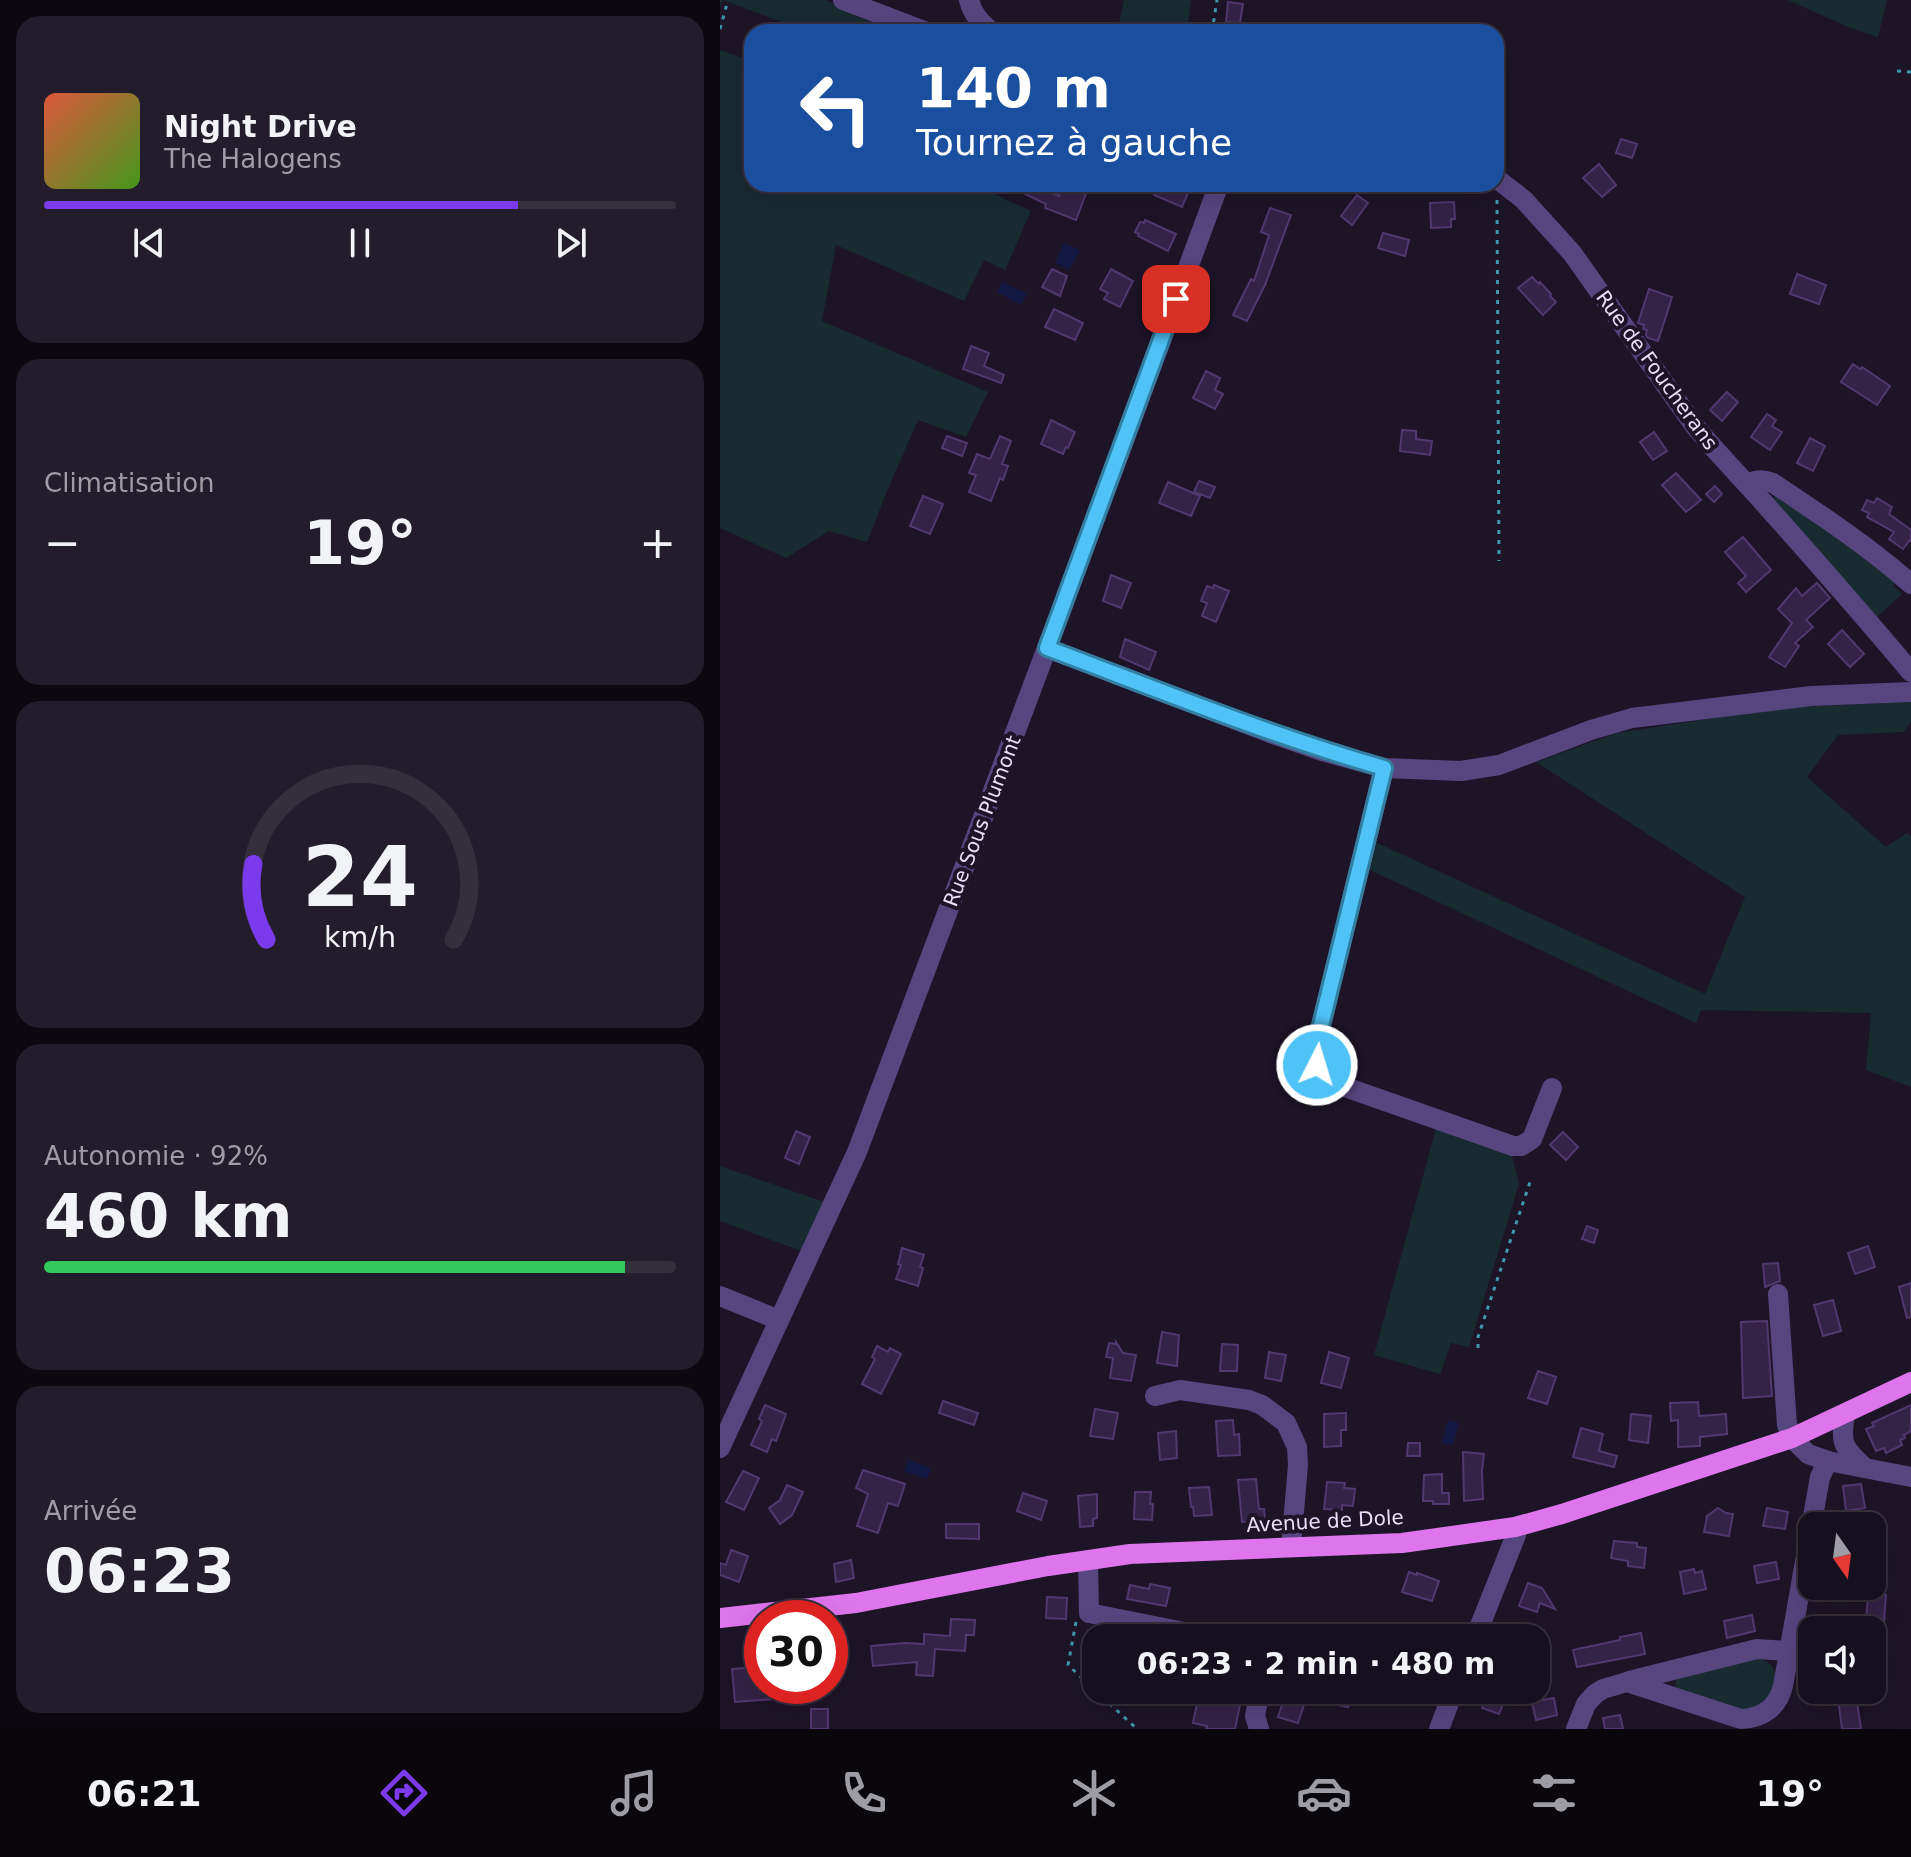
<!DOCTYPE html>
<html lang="fr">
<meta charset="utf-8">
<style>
body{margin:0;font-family:"DejaVu Sans",sans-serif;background:#231d2b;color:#f1f3f6;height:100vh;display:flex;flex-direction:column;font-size:30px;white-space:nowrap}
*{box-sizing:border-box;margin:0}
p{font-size:26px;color:#9e9ca4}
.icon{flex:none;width:44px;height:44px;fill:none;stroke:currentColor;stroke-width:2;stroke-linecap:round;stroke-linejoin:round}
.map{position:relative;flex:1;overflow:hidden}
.panel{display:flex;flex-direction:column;gap:16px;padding:16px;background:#0c0810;width:720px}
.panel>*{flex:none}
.guide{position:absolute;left:24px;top:24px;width:760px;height:168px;border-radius:24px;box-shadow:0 8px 32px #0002,0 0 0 2px #352f3c;background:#1a4fa0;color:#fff;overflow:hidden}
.needle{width:52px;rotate:166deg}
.buttons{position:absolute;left:1078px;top:1512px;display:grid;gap:16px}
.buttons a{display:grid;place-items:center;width:88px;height:88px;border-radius:16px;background:#160f1e;box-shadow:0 8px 32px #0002,0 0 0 2px #352f3c;font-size:40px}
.speed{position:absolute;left:24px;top:1600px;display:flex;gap:16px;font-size:40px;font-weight:700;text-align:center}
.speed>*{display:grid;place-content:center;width:104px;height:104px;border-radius:50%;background:#160f1e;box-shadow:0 8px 32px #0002,0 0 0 2px #352f3c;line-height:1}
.speed .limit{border:12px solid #d22;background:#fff;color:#111}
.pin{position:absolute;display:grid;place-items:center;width:68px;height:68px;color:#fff;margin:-34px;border-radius:16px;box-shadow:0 4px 12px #0006}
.me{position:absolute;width:88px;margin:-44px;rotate:5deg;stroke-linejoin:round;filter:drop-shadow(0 0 6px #0008)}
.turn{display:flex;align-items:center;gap:28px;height:168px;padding:0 40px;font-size:36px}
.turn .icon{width:104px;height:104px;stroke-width:2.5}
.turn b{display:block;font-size:56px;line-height:68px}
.big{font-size:60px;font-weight:800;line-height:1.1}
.panel .tile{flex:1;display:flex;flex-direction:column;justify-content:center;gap:12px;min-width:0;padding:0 28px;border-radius:24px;background:#231d2b}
.panel .dial{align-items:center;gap:0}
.dial svg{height:208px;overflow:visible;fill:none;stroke:#352f3c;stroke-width:7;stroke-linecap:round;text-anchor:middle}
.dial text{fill:#f1f3f6;stroke:none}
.song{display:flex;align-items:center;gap:24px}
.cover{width:96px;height:96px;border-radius:12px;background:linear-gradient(135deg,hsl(10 70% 55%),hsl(100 70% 35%))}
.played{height:8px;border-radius:4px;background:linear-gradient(90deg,#7c3aed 75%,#352f3c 75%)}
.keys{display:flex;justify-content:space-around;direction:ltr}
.heat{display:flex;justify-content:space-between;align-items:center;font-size:44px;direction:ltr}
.charge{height:12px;border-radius:6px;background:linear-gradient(90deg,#34c759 92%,#352f3c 0)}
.trip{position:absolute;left:362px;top:1624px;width:468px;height:80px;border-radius:24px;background:#160f1e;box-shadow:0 8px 32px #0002,0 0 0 2px #352f3c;font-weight:800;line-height:80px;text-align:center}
.tabs{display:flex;height:128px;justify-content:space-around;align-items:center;background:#09060c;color:#9e9ca4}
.tabs .icon{width:56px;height:56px}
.tabs .active{color:#7c3aed}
.tabs b{font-size:36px;color:#f1f3f6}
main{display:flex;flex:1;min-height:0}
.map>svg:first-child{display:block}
.green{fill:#182b31}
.water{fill:#121842}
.building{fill:#332346;stroke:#51386f;stroke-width:2}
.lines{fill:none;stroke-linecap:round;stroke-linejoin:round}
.path{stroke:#4197ad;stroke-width:3;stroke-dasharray:4 6;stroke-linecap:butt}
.minor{stroke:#574580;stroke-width:20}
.major{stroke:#de75ec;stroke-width:20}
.route-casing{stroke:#337fa1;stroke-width:20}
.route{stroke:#4fc3f7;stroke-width:14}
.labels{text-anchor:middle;stroke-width:8;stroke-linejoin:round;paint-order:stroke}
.street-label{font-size:20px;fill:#e9dffb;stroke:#1d1428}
</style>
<main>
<section class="panel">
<div class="tile">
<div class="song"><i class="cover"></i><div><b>Night Drive</b><p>The Halogens</p></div></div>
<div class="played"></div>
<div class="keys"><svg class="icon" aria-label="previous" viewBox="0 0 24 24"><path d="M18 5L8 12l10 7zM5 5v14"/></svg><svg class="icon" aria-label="pause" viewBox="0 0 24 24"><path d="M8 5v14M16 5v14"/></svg><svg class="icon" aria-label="next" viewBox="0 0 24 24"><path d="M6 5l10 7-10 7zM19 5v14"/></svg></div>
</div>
<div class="tile"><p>Climatisation</p>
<div class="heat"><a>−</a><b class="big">19°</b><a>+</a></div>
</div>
<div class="tile dial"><svg viewBox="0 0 100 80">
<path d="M14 69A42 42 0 1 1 86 69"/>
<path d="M14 69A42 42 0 0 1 9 40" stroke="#7c3aed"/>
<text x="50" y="56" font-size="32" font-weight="700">24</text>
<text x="50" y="72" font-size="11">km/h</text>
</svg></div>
<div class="tile"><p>Autonomie · 92%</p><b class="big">460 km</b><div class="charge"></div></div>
<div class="tile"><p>Arrivée</p><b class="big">06:23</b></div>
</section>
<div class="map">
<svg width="1191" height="1729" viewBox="0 0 1191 1729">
<rect width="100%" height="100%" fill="#1d1428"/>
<g class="green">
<path d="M0,0H106L136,16L178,32H87L3,0L0,8Z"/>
<path d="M404,0H471L467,32H397Z"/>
<path d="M1068,0H1167L1158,37L1128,27Z"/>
<path d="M0,50L32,61V184H253L311,211L285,270L264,260L244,301L116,245L102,321L268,392L246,437L198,420L167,491L147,542L109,531L66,558L0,528Z"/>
<path d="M1056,497L1062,499L1177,581L1173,586L1182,594L1157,617L1050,498Z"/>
<path d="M1191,702V721L1184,732L1118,735L1087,777L1166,847L1187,833L1191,836V1087L1146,1070L1151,1013L981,1010L976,1023L648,869L653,841L985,994L1025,897L816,762L897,733L1065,707Z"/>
<path d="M717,1125L791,1152L799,1184L749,1347L731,1343L720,1374L654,1355Z"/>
<path d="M0,1166L104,1202L81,1251L0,1221Z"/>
<path d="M1029,1657C1055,1660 1058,1670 1055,1694L1031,1712L958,1693L955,1686L957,1677Z"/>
</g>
<g class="water">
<path d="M344,243L360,250L349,270L335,263Z"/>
<path d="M282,282L307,294L301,305L277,292Z"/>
<path d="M728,1420L739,1423L733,1445L722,1443Z"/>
<path d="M188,1460L211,1468L207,1479L184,1471Z"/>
</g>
<g class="building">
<path d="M508,2L523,4L520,23L506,22Z"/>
<path d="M901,139L917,144L912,158L896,153Z"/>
<path d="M879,164L896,185L882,197L863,178Z"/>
<path d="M309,184L339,196L343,184L367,191L356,220L325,208L326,204L305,194Z"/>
<path d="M438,184H472L462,207L434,195Z"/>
<path d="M637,195L648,203L632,225L621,216Z"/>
<path d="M734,202L735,219H731V227L711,228L710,203Z"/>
<path d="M550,208L571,215L545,285L527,321L513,315L531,279L534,281L542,257L549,235L541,232Z"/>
<path d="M425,220L456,234L448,251L418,236L419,234L415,232L420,222L424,223Z"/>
<path d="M663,233L689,240L685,256L658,248Z"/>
<path d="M332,269L347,276L340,296L322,287Z"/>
<path d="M391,269L413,281L400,307L384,299L388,293L380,289Z"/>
<path d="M1077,274L1106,285L1099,304L1070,294Z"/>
<path d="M812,277L819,284L820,282L831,294L830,296L836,302L823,315L798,288Z"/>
<path d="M929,289L952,297L938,341L928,338L926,335L927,330L923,329L924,325L918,323Z"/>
<path d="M334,309L363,323L355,340L325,327Z"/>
<path d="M251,346L269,353L264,366L284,375L281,383L243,369Z"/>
<path d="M1133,364L1140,369L1142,367L1170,386L1157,405L1121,382Z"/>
<path d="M486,371L500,378L495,390L503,394L495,409L473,398Z"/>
<path d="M1007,392L1018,402L1002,421L990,410Z"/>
<path d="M1047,414L1056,420L1052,426L1062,432L1050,450L1031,437Z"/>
<path d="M331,420L355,432L348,448L346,447L343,454L321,444Z"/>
<path d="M682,430L696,431V439L712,441L710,455L680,451Z"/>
<path d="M934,432L947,451L933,460L920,442Z"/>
<path d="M227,436L247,443L242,456L222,448Z"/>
<path d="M280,436L291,441L282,464L288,466L283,480L280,478L271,501L249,492L256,475L249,473L257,454L270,459Z"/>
<path d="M1090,438L1105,446L1093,471L1077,463Z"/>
<path d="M956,473L981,500L966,512L942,485Z"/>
<path d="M479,481L495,487L490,498L474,492Z"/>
<path d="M448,482L480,496L471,516L439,503Z"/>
<path d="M995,486L1002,494L994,502L986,494Z"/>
<path d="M203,496L223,504L210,534L190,526Z"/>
<path d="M1157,498L1172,507L1169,514L1191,530V541L1190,540L1183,549L1169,539L1174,532L1147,517L1149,513L1142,510L1147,500L1154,503Z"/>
<path d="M1023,537L1051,570L1026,592L1018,583L1026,576L1005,552Z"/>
<path d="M391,575L411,583L401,608L383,601Z"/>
<path d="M1097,583L1110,598L1086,620L1093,627L1075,643L1079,646L1065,667L1049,657L1072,623L1058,609L1076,588L1082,596Z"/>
<path d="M494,585L509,591L496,622L482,616L487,603L481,601L487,586L493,588Z"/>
<path d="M1122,630L1144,654L1130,667L1108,644Z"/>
<path d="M405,639L436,652L429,670L400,657Z"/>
<path d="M76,1131L90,1137L79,1164L65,1158Z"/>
<path d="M843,1132L858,1147L846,1160L830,1145Z"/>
<path d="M867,1226L878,1230L874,1243L862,1239Z"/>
<path d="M1148,1246L1155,1267L1135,1274L1128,1253Z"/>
<path d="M182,1248L204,1255L200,1267L203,1268L198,1286L176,1279L181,1265L178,1264Z"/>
<path d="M1058,1263L1060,1281L1045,1287L1043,1264Z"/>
<path d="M1191,1283V1317L1187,1318L1179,1287Z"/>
<path d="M1113,1300L1121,1331L1103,1336L1094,1305Z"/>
<path d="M1047,1321L1052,1396L1023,1398L1021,1322Z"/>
<path d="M442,1332L459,1335L457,1366L437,1363Z"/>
<path d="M396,1342L403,1353L416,1355L411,1381L390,1378L393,1358L386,1357L389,1343L396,1344Z"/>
<path d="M502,1344L518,1345L517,1371H500Z"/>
<path d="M157,1346L168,1352L170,1348L181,1354L161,1394L142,1384L155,1359L152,1357Z"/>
<path d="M549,1352L566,1355L561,1381L545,1378Z"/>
<path d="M609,1352L629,1358L621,1388L601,1383Z"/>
<path d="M818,1371L836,1377L827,1404L808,1398Z"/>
<path d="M223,1401L258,1413L254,1425L219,1413Z"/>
<path d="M978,1402L979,1416L1006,1414L1007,1434L980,1437V1446L958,1447V1420L951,1421L950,1403Z"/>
<path d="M45,1405L66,1414L56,1441L52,1439L47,1452L31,1445L42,1421L39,1419Z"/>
<path d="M1191,1405V1431L1184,1435L1185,1438L1180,1440L1182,1445L1166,1453L1164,1448L1156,1451L1146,1429L1154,1426L1152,1423Z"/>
<path d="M375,1409L398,1413L393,1439L370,1436Z"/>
<path d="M626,1413V1430H621V1446L604,1447V1414Z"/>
<path d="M911,1414L931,1416L928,1443L909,1440Z"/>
<path d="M513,1420L514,1435L519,1434L520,1455L498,1456L496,1421Z"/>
<path d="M861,1428L883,1434L879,1451L897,1456L894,1467L853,1457Z"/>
<path d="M456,1431L457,1458L440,1460L438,1433Z"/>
<path d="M688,1443H700V1456H687Z"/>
<path d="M743,1452L764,1454L762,1471L763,1499L744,1501Z"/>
<path d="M143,1470L185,1484L178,1506L168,1503L158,1533L137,1526L148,1494L136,1488Z"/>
<path d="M23,1471L39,1478L24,1510L6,1502Z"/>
<path d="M722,1474V1493H729V1504H713V1501H703L704,1475Z"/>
<path d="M536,1479L539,1509H544L545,1520L522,1522L518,1480Z"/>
<path d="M607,1482L625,1483L624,1488L635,1489L633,1506L622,1505V1510L604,1509Z"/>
<path d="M1141,1484L1145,1508L1126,1511L1123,1486Z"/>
<path d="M67,1485L83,1492L72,1515L60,1524L49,1508L60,1500Z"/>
<path d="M489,1487L492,1515L474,1516L473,1507H471L469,1488Z"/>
<path d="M415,1492H431L430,1504H433L432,1520L414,1519Z"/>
<path d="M303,1493L327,1501L321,1520L297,1511Z"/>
<path d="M377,1494V1518L373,1519V1526L360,1527L358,1496Z"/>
<path d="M998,1508L1006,1513L1013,1514L1009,1536L984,1532L987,1516Z"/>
<path d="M1047,1508L1068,1512L1065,1529L1043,1526Z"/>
<path d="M226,1524H259V1539L226,1538Z"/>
<path d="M894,1541L917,1543V1547L926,1548L924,1568L908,1566V1561L891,1558Z"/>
<path d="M11,1550L28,1556L19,1582L0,1575V1563L6,1565Z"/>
<path d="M131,1560L134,1578L116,1582L114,1564Z"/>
<path d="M1056,1562L1059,1579L1037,1583L1034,1566Z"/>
<path d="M974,1569L975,1573L982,1571L986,1589L964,1594L960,1572Z"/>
<path d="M689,1572L697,1575V1573L719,1581L712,1601L682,1592Z"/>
<path d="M808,1583L822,1588L835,1609L820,1603L817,1612L799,1606Z"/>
<path d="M430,1584L450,1588L446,1606L407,1599L410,1585L429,1589Z"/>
<path d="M1148,1594L1166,1595L1164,1623L1146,1622Z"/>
<path d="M327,1597L347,1598L346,1619L326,1618Z"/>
<path d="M1032,1615L1035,1631L1007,1638L1004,1621Z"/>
<path d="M231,1619L255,1620L254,1635H246L245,1651L215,1649L213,1676L196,1675L197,1662L153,1666L151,1646L185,1643L204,1644V1634L230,1636Z"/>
<path d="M921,1633L925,1654L857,1667L853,1650L900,1640V1637Z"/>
<path d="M118,1653L125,1667L110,1676V1658Z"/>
<path d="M42,1667V1686H65L66,1698L15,1702L12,1669Z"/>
<path d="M511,1690H523L515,1729H486L487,1726L473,1723L478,1698L508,1704Z"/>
<path d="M573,1690H589L578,1723L558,1717L565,1696L571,1698Z"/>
<path d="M616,1690L632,1695L628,1707L613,1704Z"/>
<path d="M769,1690H789L779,1714L762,1708Z"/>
<path d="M1136,1695L1141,1729H1122L1118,1698Z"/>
<path d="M834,1698L837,1715L816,1720L812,1702Z"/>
<rect x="91" y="1709" width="17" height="20"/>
<path d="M900,1715L903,1729H885L883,1718Z"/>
</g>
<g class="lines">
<g class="path">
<path d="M0,29L8,0"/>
<path d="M492,32L497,0"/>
<path d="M1177,71L1191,72"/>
<path d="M777,200L779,561"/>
<path d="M758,1348V1337L810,1182"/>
<path d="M356,1622L348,1665L417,1729"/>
</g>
<g class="minor">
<path d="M123,0L207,32"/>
<path d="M249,0C252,14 261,23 272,32"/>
<path d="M776,178L804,200L852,253L974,425C996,452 1021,477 1044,503C1094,559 1143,615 1191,672"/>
<path d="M1028,485C1036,478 1044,480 1053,483C1101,515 1148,546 1191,584"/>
<path d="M327,648L550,733L602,751L664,768L741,771L779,765L871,730L912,718L1091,696L1191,692"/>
<path d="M664,768L595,1050L597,1065L608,1081L793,1146H801L812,1139L832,1088"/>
<path d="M1058,1294L1067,1425L1072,1438L1088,1454L1108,1461L1191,1477"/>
<path d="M0,1296L59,1320"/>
<path d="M435,1396L460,1390L529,1400L542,1405L566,1423L577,1447L578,1465L571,1547"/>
<path d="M1125,1414C1120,1445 1123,1447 1145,1468"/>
<path d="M0,1448L137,1152L339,616L499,184"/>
<path d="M368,1560L369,1613L494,1638"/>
<path d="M755,1638L796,1535L795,1527"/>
<path d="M909,1681L1037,1649L1069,1651"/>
<path d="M539,1729L535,1716L540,1690"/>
<path d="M719,1729L734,1690"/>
<path d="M856,1729L866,1704L875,1694L883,1689L907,1682L1021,1719C1043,1718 1058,1707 1063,1686L1100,1477L1108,1461"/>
</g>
<path class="major" d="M0,1618L136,1603L328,1566L410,1554L682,1543L795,1527L842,1514L1072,1438L1191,1382"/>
</g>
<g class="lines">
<defs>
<path id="route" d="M456,299L327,648C439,690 549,735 664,768L595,1050L597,1065"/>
</defs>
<use href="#route" class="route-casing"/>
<use href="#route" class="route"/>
</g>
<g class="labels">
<g class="street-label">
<text transform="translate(937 370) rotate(54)" y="7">Rue de Foucherans</text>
<text transform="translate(262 821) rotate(-69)" y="7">Rue Sous Plumont</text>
<text transform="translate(605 1521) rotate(-3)" y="7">Avenue de Dole</text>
</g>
</g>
</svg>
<div class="buttons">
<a><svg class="needle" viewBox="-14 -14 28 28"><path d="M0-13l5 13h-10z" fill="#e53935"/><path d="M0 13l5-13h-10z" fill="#9e9ca4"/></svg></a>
<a><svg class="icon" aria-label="sound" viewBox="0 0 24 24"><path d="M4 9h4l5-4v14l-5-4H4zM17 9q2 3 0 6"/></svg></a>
</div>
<div class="speed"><div class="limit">30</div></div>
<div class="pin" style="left:456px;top:299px;background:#d93025"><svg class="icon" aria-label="arrive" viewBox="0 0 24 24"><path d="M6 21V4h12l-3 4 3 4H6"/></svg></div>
<svg class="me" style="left:597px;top:1065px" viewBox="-20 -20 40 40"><circle r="17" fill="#4fc3f7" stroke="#fff" stroke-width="3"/><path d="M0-11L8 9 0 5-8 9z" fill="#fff"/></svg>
<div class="trip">06:23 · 2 min · 480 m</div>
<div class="guide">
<div class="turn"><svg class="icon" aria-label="left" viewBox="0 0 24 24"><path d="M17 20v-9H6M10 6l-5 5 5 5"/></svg><div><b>140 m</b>Tournez à gauche</div></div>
</div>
</div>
</main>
<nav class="tabs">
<b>06:21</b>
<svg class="icon active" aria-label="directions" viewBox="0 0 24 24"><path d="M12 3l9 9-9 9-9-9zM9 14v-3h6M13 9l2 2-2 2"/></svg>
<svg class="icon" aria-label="music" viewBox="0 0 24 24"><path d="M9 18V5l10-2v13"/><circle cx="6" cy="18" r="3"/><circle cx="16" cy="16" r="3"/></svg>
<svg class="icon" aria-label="phone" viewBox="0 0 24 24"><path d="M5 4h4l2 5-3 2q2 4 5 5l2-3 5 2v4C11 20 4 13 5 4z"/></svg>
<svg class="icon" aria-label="climate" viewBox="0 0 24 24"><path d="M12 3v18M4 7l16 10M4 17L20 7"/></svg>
<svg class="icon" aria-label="car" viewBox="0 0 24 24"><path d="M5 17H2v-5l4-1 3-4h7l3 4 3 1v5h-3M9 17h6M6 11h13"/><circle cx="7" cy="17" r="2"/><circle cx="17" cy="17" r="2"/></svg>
<svg class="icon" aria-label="filters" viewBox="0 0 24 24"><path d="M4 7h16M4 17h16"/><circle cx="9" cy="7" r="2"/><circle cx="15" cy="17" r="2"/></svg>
<b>19°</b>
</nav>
